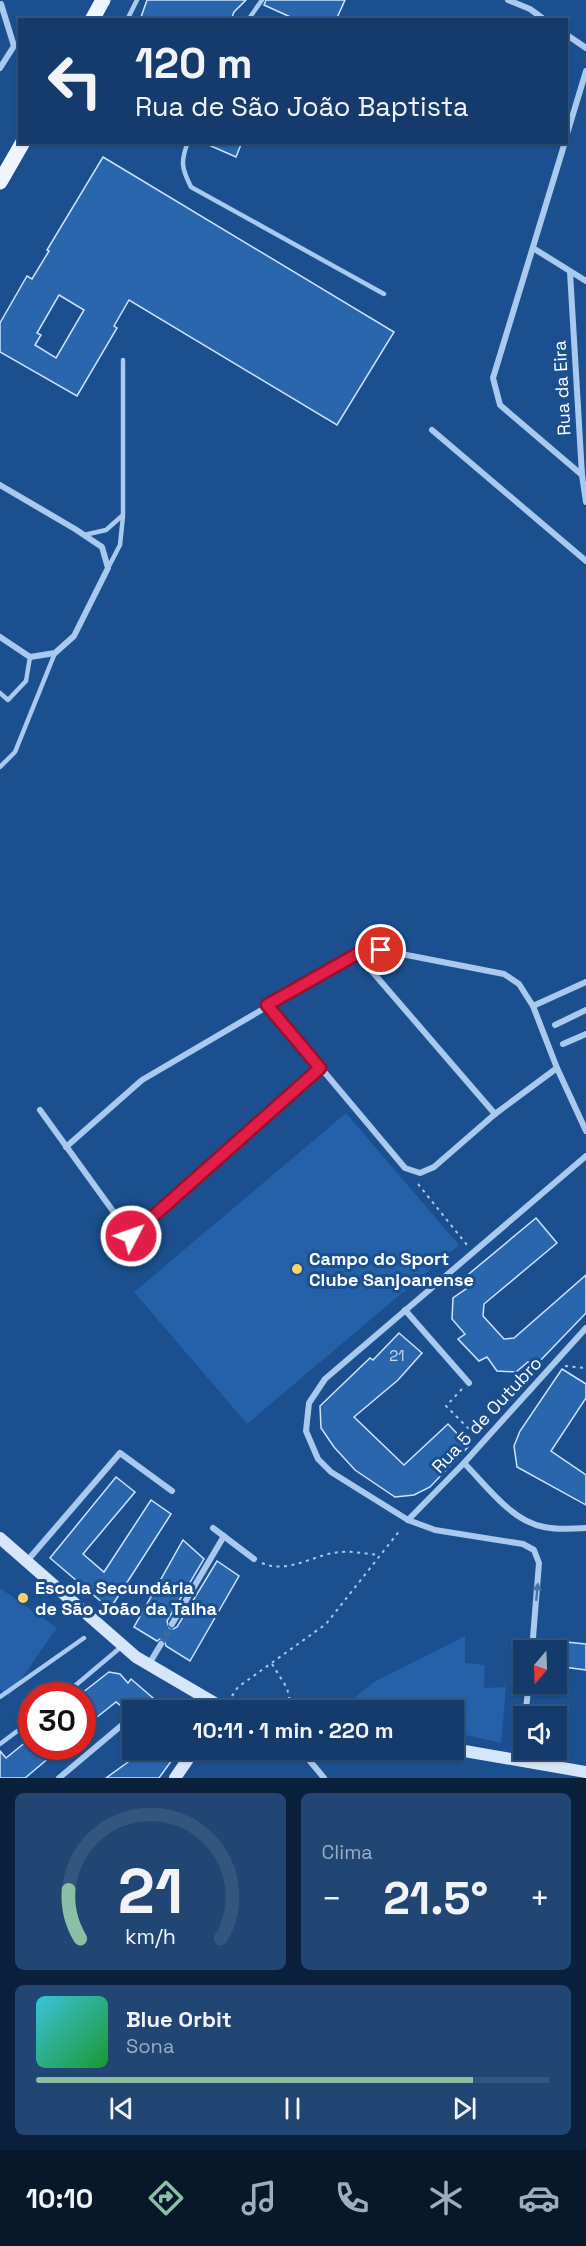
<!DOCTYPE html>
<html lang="pt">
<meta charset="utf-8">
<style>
body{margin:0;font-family:"Space Grotesk",sans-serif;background:#214673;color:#f1f3f6;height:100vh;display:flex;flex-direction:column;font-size:22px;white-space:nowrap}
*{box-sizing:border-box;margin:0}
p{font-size:20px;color:#9dadc1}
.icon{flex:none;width:33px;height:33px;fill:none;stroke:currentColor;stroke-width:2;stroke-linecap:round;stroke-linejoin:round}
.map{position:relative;height:1778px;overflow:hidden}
.details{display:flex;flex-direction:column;gap:15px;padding:15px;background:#0b203b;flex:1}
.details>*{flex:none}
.hud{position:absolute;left:18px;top:18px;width:550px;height:126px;border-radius:0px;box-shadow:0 2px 4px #0004,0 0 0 2px #33557e;background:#143b6b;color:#f1f3f6;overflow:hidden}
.needle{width:39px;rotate:199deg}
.controls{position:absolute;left:513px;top:1640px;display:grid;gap:12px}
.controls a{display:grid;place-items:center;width:54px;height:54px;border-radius:0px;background:#143b6b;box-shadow:0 2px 4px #0004,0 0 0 2px #33557e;font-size:30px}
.speed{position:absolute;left:18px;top:1682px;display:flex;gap:12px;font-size:30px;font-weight:700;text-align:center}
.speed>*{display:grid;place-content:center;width:78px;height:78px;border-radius:50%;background:#143b6b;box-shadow:0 2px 4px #0004,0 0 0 2px #33557e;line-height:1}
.speed .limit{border:9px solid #d22;background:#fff;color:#111}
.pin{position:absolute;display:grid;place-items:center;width:51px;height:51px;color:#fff;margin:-26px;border:3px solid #fff;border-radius:50%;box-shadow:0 2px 6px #0007}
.me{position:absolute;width:66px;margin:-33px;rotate:49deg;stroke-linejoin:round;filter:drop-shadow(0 0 4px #0008)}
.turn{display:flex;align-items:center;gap:21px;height:126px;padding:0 18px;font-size:27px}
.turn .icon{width:78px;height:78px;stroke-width:2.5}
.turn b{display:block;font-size:42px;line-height:51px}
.big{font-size:45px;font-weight:600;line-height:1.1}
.details .card{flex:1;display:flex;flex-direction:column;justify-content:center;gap:9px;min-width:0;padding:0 21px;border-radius:9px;background:#214673}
.details .dial{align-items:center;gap:0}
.dial svg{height:156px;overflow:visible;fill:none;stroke:#33557e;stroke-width:7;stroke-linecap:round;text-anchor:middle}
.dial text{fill:#f1f3f6;stroke:none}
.song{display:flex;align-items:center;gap:18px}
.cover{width:72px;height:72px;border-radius:9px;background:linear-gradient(135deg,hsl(190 70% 55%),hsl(130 70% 35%))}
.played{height:6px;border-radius:3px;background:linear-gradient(90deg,#8abfa5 85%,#33557e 85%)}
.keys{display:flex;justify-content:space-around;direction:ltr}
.heat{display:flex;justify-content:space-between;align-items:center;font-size:33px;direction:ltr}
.details .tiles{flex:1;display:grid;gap:15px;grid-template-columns:1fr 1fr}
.card:last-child{grid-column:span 2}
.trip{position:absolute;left:122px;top:1700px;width:342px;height:60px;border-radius:0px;background:#143b6b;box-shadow:0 2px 4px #0004,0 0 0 2px #33557e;font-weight:600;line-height:60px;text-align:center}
.menu{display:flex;height:96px;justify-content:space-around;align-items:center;background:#08182b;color:#9dadc1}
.menu .icon{width:42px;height:42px}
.menu .on{color:#8abfa5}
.menu b{font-size:27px;color:#f1f3f6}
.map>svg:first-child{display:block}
.green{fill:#2461a8}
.building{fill:#2a66ad;stroke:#cfe3fa;stroke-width:1.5;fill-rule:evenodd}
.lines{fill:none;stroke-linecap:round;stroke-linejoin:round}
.street-tunnel{stroke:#3d69a0;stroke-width:6;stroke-dasharray:6 3;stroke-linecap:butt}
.path{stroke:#a9c9ee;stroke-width:2;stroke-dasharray:3 4.5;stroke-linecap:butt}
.lane{stroke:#a9c9ee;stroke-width:4.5}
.street{stroke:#a9c9ee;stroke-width:6}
.secondary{stroke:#d6e6fa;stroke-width:12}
.primary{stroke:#f0f6ff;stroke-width:15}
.oneway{fill:#4674ac}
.route-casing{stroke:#92132f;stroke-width:15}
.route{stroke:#e11d48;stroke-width:10}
.poi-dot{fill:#ffd166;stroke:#1b4f8f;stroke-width:2}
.labels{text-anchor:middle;stroke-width:6;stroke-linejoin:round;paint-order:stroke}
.number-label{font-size:15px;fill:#cad9ea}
.street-label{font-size:18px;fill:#fff;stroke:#1b4f8f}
.poi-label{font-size:18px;font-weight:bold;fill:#fff;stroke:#1b4f8f;text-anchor:start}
</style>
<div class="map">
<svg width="586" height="1778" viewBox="0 0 586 1778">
<rect width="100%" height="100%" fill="#1b4f8f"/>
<g class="green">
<path d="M346,1113L459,1245L247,1424L134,1292Z"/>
<path d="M0,1588L57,1628L9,1696L0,1689Z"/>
<path d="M465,1636V1663L485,1665L484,1688L506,1687L501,1743L453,1732V1710H350L356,1697L372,1683Z"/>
</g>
<g class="building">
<path d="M147,0H246L234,12L231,20H140Z"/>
<path d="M266,0H345L336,20H297L264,5Z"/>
<path d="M202,142H242L236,157Z"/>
<path d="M103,157L394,332L337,425L129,300L114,326L117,328L77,396L0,352V323L27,276L32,279L49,251L47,250ZM59,295L84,310L56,358L35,345L41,335L37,333Z"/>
<path d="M536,1218L557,1243L484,1304L483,1316L504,1339L514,1338L586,1275V1313L535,1366L528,1362L516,1372L497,1371L487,1357L479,1361L458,1339L465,1334L452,1319L453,1298L470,1286L464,1278Z"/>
<path d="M399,1333L422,1353L398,1380L354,1417L404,1465L448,1424L469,1446L430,1487L414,1495L395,1497L355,1470L334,1447L321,1428L320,1406L370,1358L373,1360Z"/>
<path d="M562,1369L586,1384V1398L551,1451L586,1475V1505L517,1467L514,1446L520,1431Z"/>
<path d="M116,1477L135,1492L83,1554L104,1572L151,1500L171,1514L110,1609L50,1558Z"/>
<path d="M183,1540L204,1559L167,1621L169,1628L173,1629L177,1627L217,1561L239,1576L190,1661L166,1646L164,1640L160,1639L157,1641L134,1627Z"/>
<path d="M556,1641L586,1644V1670L556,1666Z"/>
<path d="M109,1672L120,1674L128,1683L131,1679L167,1710H126L116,1702L82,1729V1693Z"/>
<path d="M32,1737V1746H63L25,1778H0V1751L6,1758Z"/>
<path d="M138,1749H180L159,1778H106L128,1762L127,1759Z"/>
</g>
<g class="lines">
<path class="street-tunnel" d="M161,1644L172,1624"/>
<g class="path">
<path d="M418,1184L467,1245"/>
<path d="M565,1366L586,1368"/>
<path d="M462,1389L446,1406L476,1436"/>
<path d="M262,1563C288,1575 316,1553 341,1552C354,1551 367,1554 379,1555"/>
<path d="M272,1664L287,1688L292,1710"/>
<path d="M232,1696L238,1687L326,1624L401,1529"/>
</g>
<g class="lane">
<path d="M127,20L137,0"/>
<path d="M248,20L262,0"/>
<path d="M188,142C180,162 182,169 191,187L384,294"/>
<path d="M84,535L106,530L123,515V360"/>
<path d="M108,568L120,545L123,516"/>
<path d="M0,693L8,700L26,681L30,657"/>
<path d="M0,767L15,752L55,653"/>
<path d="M64,1695L121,1647"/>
<path d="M0,1697L84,1638"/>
<path d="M0,1744L32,1720"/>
</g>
<g class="street">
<path d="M508,0L530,9L545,20"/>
<path d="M567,35L586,48"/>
<path d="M0,68L14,46L1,4"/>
<path d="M567,134L586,71"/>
<path d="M565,142L493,378L500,405L582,475"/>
<path d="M533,248L586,281"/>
<path d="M570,272L582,475L586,502"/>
<path d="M432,430L586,561"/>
<path d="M0,485L75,529L102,547L108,568L74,636L55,653L30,657L0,637"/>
<path d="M357,954L495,1114"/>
<path d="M268,1005L405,1168L420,1173L434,1167L495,1114L557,1068"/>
<path d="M533,1006L586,982"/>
<path d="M555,1025L586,1010"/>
<path d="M563,1044L586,1034"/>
<path d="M40,1110L131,1236L320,1068"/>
<path d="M66,1147L142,1080L357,954L381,950L504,974L519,984L533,1006L557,1068L586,1131"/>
<path d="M405,1310L469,1383"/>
<path d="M464,1463C486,1485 511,1521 544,1527C558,1530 572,1529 586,1528"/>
<path d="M408,1520L464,1463L586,1328"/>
<path d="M213,1528L254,1559"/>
<path d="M27,1561L120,1453L172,1491"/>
<path d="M172,1624L224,1536"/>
<path d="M532,1650L539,1563L534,1550L523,1544L435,1530L408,1520L331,1472L318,1459L306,1431L309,1403L325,1379L586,1156"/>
<path d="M149,1664L161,1644"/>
<path d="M525,1716L529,1683"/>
<path d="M300,1749L324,1778"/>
<path d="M521,1761L524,1736"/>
<path d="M59,1778L122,1725"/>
</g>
<g class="secondary">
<path d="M0,1538L136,1657L223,1708L241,1710"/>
<path d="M453,1749L586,1772"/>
<path d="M175,1778L195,1749"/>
</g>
<g class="primary">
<path d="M92,20L103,0"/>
<path d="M0,182L23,142"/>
</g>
</g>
<defs><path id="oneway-solid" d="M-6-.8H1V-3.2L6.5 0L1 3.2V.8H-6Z" transform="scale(1.5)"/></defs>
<use class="oneway" href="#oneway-solid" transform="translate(537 1592) rotate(-85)"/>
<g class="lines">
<defs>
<path id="route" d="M131,1236L320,1068L267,1005L357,954L381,950"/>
</defs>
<use href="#route" class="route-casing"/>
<use href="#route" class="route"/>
</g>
<g class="poi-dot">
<circle cx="297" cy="1269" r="6"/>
<circle cx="23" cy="1598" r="6"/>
</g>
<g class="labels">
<g class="number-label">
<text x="397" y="1361">21</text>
</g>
<g class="street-label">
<text transform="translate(562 388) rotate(-93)" y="6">Rua da Eira</text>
<text transform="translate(487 1415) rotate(-47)" y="6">Rua 5 de Outubro</text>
</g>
<g class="poi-label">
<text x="309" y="1265">Campo do Sport<tspan x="309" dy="21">Clube Sanjoanense</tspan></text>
<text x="35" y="1594">Escola Secundária<tspan x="35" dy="21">de São João da Talha</tspan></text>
</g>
</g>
</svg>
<div class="controls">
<a><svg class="needle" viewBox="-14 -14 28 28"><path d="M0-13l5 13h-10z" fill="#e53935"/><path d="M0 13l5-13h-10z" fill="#9dadc1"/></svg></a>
<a><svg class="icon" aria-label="sound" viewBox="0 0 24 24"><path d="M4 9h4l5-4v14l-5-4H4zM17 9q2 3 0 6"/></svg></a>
</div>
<div class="speed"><div class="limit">30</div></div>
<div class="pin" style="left:381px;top:950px;background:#d93025"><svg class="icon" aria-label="arrive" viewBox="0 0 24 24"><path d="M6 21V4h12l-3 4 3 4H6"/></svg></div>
<svg class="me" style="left:131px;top:1236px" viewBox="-20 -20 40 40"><circle r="17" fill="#e11d48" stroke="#fff" stroke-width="3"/><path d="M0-11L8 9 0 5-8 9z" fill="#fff"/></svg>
<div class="trip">10:11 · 1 min · 220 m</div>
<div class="hud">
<div class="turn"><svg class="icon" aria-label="left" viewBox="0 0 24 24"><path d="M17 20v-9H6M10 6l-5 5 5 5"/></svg><div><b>120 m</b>Rua de São João Baptista</div></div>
</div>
</div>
<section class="details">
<div class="tiles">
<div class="card dial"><svg viewBox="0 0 100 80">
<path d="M14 69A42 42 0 1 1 86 69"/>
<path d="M14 69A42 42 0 0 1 8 44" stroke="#8abfa5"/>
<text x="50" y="56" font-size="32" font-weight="700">21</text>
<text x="50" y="72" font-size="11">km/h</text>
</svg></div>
<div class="card"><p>Clima</p>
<div class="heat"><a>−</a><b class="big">21.5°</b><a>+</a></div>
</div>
<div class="card">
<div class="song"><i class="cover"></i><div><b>Blue Orbit</b><p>Sona</p></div></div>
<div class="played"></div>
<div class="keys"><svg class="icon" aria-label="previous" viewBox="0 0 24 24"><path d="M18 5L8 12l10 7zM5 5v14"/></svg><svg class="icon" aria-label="pause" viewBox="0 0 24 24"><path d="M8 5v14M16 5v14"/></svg><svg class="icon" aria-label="next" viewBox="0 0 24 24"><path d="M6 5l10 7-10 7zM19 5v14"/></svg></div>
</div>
</div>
</section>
<nav class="menu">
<b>10:10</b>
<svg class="icon on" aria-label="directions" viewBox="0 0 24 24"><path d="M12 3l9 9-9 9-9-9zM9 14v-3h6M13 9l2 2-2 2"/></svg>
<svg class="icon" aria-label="music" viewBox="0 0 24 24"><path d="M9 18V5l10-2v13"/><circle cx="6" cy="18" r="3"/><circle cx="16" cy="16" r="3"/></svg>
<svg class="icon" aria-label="phone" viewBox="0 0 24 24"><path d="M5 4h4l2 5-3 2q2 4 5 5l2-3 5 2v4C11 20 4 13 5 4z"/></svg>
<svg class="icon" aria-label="climate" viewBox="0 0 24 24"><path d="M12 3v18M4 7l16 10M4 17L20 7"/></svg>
<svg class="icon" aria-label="car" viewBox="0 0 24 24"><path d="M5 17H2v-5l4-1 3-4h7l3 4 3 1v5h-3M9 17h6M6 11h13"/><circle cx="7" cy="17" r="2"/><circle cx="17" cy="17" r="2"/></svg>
</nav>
